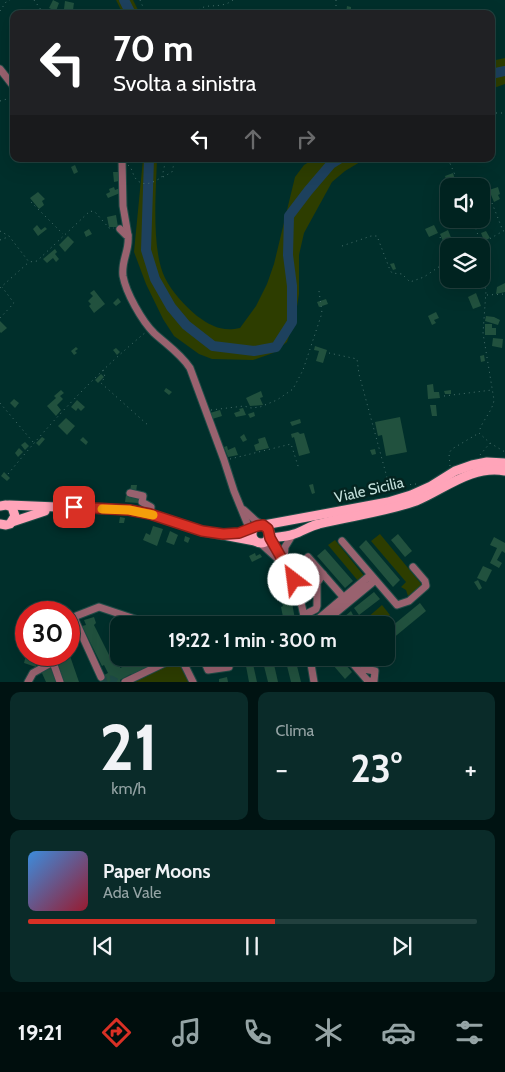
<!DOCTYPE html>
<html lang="it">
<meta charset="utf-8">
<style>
body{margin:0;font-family:Cabin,sans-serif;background:#0a2b29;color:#f1f3f6;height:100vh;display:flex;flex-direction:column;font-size:19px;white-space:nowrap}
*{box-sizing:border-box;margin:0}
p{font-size:16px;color:#95a4a5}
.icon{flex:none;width:28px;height:28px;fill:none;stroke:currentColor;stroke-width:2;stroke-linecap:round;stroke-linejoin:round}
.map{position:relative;height:682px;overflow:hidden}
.panel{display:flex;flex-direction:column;gap:10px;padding:10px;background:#001312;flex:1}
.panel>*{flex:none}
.banner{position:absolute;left:10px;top:10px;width:485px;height:152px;border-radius:10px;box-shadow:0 5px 20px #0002,0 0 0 1px #22403e;background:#202124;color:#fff;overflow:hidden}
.fabs{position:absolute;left:440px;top:178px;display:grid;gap:10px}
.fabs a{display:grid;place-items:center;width:50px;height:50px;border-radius:10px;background:#002320;box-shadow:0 5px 20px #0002,0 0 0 1px #22403e;font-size:25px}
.speed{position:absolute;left:15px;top:601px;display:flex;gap:10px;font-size:25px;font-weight:700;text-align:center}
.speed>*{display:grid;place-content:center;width:65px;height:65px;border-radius:50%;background:#002320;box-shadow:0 5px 20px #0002,0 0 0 1px #22403e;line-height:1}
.speed .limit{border:8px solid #d22;background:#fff;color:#111}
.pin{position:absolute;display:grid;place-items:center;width:42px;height:42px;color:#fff;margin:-21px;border-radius:10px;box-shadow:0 2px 8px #0006}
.me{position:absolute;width:55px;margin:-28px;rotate:330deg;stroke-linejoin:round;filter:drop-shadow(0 0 4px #0008)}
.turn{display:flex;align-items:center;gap:18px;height:105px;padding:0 20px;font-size:22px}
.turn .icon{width:65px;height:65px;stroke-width:2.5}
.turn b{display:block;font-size:35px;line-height:42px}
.lanes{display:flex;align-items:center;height:48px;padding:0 20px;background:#0003;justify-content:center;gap:25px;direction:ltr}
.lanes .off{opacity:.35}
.big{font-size:38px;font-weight:800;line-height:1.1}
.panel .tile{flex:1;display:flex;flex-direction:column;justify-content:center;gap:8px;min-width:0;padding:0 18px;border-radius:10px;background:#0a2b29}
.panel .dial{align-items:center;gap:0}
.dial b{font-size:65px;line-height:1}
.song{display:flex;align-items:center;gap:15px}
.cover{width:60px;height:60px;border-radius:8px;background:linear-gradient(135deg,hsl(210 70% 55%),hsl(350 70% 35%))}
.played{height:5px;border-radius:2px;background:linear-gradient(90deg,#d93025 55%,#22403e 55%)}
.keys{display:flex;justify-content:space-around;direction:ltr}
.heat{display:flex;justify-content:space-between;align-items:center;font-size:28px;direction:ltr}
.panel .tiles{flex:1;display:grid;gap:10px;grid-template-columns:1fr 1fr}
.tile:last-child{grid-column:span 2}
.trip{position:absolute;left:110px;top:616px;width:285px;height:50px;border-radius:10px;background:#002320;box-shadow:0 5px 20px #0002,0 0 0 1px #22403e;font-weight:800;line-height:50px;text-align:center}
.dock{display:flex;height:80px;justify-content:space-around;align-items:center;background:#000e0d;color:#95a4a5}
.dock .icon{width:35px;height:35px}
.dock .on{color:#d93025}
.dock b{font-size:22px;color:#f1f3f6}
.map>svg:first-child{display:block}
.green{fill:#2d3d00}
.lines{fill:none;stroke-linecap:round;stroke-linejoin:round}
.river{stroke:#1d415e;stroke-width:10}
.building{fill:#21513e}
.minor-tunnel{stroke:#1e4a46;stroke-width:7;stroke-dasharray:7 3.5;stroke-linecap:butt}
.minor-casing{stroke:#204c47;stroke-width:9}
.major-casing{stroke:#204c47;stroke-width:11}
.path{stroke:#48706c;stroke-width:1;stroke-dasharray:1 4;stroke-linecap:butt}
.minor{stroke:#99626f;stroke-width:7}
.major{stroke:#ffa4b9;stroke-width:9}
.route-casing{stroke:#8d1f18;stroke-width:12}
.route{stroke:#d93025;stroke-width:9}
.slow{stroke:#f59e0b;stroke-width:9}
.labels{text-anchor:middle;stroke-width:5;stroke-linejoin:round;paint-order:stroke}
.street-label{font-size:15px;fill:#c5e2dd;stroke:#042420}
</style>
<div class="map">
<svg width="505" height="682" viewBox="0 0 505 682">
<rect width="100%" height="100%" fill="#002f2b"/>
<g class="green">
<path d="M116,0H133L140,14H123Z"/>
<path d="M505,58V84L491,89V61Z"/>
<path d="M143,159H157C156,190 151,250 165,278C172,292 185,306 197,316C211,326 222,332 240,328L256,306L267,284L274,264L295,177L304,165L314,159H365L345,171L332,182L304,233L299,255V294L295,319L287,342L273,353L253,360L212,359L199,354L174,336L163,319L146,284L134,252Z"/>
<path d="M380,534L422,585L408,596L406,590L401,587L406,582L371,541Z"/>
<path d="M335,540L365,577L359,582L328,545Z"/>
<path d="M309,563L319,576L308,591L298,571Z"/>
<path d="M382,605L390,615L379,625H372L367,618Z"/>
<path d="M177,659L189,682H131Z"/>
</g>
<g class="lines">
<g class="river">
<path d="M124,0L131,14"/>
<path d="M491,74L505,71"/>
<path d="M149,159L146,250L155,279L171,307L186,325L213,346L254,351L276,347L292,322V286L288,255L289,216L308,191L331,164L339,159"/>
</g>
</g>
<g class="building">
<path d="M53,0L59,3L56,11L49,8Z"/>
<path d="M65,1L74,3L73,10L64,9Z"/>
<path d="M347,6L351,7V14H346Z"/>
<path d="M75,165L78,172L74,174L71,167Z"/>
<path d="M113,172H118L119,181L114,182Z"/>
<path d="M453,173L455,180L447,183L445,176Z"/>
<path d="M114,187L115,190L120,188V193L108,198L106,194L110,192L109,189Z"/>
<path d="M498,187L500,194L498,195L500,199L494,202L489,190Z"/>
<path d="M38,192L45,199L42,201L44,205L39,209L30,198Z"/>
<path d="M116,215L118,227H109L107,217Z"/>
<path d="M457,219H464L465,220L462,221L463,225L460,226Z"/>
<path d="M37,225L41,230L45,227L47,229L38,236L33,229Z"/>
<path d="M434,225L438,233L429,237L425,229Z"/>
<path d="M89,229L92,234L86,237L84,232Z"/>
<path d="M448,230L454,245L446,248L440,234Z"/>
<path d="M486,231L490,238L482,242L481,239L483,238L481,233Z"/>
<path d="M68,236L74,242L65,252L59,245Z"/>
<path d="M55,249L57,252L55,254L59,259L56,262L53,258L47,263L43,259Z"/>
<path d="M394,263L396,269L393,270L390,264Z"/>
<path d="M505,283V292L496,294L497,287Z"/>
<path d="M94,290L105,304L94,313L89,306L91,304L88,301L93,296L90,293Z"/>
<path d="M476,293L481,306L473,309L468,297Z"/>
<path d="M118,298L121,302L116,306L113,303Z"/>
<path d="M326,299L328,304L319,307L317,302Z"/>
<path d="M436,312L439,318L434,320L436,323L432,325L428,316Z"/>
<path d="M486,316L494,317L500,320L498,325L485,321Z"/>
<path d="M0,321L7,328L1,333L0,332Z"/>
<path d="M485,324H492V328H496V335H485Z"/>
<path d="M493,338L503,339L502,348L492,346Z"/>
<path d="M315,346L327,350L323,363L316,361L319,351L314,350Z"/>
<path d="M76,347L78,349L75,351L77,353L74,355L71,351Z"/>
<path d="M116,348L120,352L117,355L113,350Z"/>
<path d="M484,355L485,361L481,362L480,356Z"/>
<path d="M101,374L104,377L98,383L95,380Z"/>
<path d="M433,384L434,392H439L440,398L428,399L427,385Z"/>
<path d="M166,388L172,392L169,395L164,391Z"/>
<path d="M61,390L64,393L60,396L63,399L57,405L61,410L56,416L47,406L56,398L54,396Z"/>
<path d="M451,390V394H445L444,391Z"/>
<path d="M261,391L263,397L260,398L263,405L250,406L246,398Z"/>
<path d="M14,399L19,403L15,408L10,403Z"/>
<path d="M77,400L85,407L81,411L78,408L76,411L71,407Z"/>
<path d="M430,405H436L437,416H432Z"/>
<path d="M243,408L246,415L236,417L234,413L240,411L239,409Z"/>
<path d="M220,410L222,416L212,419L210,413Z"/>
<path d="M254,412L255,416L250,418L248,414Z"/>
<path d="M400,417L407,452L386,456L382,435L378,436L375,422Z"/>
<path d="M66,418L75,426L67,435L58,426Z"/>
<path d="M300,419L301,423L292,426L290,422Z"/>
<path d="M298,432L300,434L304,433L310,453L299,456L294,437L292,438L291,434Z"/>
<path d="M244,434L247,440L243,442L240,437Z"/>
<path d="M42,437L45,439L39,446L36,443Z"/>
<path d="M83,437L88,442L86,445L80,440Z"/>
<path d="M265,437L269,448L256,451L254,445L259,443L258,439Z"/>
<path d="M25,442L29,446L25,450L21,445Z"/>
<path d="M227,446L228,450L235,447L238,455L228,457L224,447Z"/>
<path d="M19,448L23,452L18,457L15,453Z"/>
<path d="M375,449L376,454L372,455L370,450Z"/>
<path d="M4,472L10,478L7,481L1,476Z"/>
<path d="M313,484L315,493L312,494L309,485Z"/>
<path d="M131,485H137L136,492H130Z"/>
<path d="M126,495L139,497L138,503L125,502Z"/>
<path d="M120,517L125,518L124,523H119Z"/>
<path d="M153,526L163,529L157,546L143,540L146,533L150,535Z"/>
<path d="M170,531L178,535L174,545L166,542Z"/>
<path d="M398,534L412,551L405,557L391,540Z"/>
<path d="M185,536L190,538L188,543L184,541Z"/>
<path d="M494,537L505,543V553L502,551L497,560L502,563L499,568L490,563L497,548L490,545Z"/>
<path d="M366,540L400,580L393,587L359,547Z"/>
<path d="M325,549L353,581L345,588L317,556Z"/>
<path d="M255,553L256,556L260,554L262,557L252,562L249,556Z"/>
<path d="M483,566L492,570L486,582L477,578Z"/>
<path d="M478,580L482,588L479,590L474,582Z"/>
<path d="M374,592L380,599L359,615L354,608Z"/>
<path d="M291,597L296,625H286L285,616L283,617L281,607L283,606L281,599Z"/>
<path d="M420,603L426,611L386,644V631Z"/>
<path d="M351,611L353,615L350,617L353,621L349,625H333L341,619L342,621L345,618L344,617Z"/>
<path d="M94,617L96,623L94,625L109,655L119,650V659L115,661L118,667L120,666V668L127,665L124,659L122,660L121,658H131L134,662L143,658H171L132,677L131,674L120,680L121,682H100L98,678L108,673L104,665L102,666L82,626L86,625L84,620Z"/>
<path d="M119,631V646L113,634Z"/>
<path d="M26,655H46L41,664L37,663L36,667L24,663Z"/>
<path d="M70,656L79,682H64L57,661Z"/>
<path d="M285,658H295L301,682H291Z"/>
<path d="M327,658H340L352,672L345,679Z"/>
<path d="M273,660L278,682H268L263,662Z"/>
<path d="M253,664L257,682H249L246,666Z"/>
<path d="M51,667L56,682H46L41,671Z"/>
<path d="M227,677L228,682H219V679Z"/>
</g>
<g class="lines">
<path class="minor-tunnel" d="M100,681L111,679L117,682"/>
<defs>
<g id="minor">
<path d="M0,69L14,87"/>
<path d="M122,159L123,206L128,235"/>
<path d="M120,229L126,235H128C130,251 121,259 123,276C126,293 142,321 154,333C167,345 180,353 190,368L224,460L234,491L252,535"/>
<path d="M130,493L143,496L142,502L151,507L150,514"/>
<path d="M244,510L256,521L263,525"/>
<path d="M269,533L298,589L306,625"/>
<path d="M342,541L397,605L409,601L426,586L425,581L413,567"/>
<path d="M259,542L280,561"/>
<path d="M308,557L344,598"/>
<path d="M284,560L285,547L293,534"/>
<path d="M304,615L316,609L317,606V583L323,574"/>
<path d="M311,625L368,577L373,578L372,583L321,625"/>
<path d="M181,658L193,682"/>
<path d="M203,658L208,670L229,667"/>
<path d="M310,658L314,682"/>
<path d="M348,658L368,681H374L375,671L364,669L361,672"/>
<path d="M101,677L75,620L76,616L99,607L153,625"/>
<path d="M28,682L33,673L51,663L54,665L60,682"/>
<path d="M125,682L175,658"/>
</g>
<g id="major">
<path d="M9,505L129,510L150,514L202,531L255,541"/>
<path d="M0,506L6,505L12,507L15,516L10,524L6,525L0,524"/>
<path d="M12,522L45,511"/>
<path d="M264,525L388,502L411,495L431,486L455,471L472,465L487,462L505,463"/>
<circle cx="261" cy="534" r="9"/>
<path d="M268,538C277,537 286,537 294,534C303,531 310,526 319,524C351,516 385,512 416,501C445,489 471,465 505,471"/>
</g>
</defs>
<use href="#minor" class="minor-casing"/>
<use href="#major" class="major-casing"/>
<g class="path">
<path d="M34,0L44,14"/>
<path d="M140,0L146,14"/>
<path d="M336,0V11"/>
<path d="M0,11L6,2L10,0"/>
<path d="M196,14C203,0 219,11 233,0"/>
<path d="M0,101L14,97"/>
<path d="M491,113H505"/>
<path d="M448,159L460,186"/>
<path d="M128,165C133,169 132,174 136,179C144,188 154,182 162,177L166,159"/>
<path d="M163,177L172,172L175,159"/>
<path d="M31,202L63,234"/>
<path d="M492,203L503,231"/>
<path d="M472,219L481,243"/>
<path d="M0,231L9,236L29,262L37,261L90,211L95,212L109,228H114"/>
<path d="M440,237L448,260"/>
<path d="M0,240L8,237"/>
<path d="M342,246L371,236H377L390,270L392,273L402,274L410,282L424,277L449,260"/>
<path d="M477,246L505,230"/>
<path d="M480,279L485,287L486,291L483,333L494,400C492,413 481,421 479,433L490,443L505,452"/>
<path d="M0,288L29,262"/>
<path d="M487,295L505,294"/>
<path d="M0,318L14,303L2,287"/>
<path d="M329,353L357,359L359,374L389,485L395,486L416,484"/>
<path d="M103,370L105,377L101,383L149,426"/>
<path d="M444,396L492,390"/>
<path d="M0,403L33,442"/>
<path d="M211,410L244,406L251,408L260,407L277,400L293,389L303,370L322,313L319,291"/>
<path d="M480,455L490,443"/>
<path d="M230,459L291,444L299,469"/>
<path d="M450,466L449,453L452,449L479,433"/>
<path d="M8,474C50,423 95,374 146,332"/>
</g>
<use href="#minor" class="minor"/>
<use href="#major" class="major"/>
</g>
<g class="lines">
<defs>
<path id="route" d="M74,507L129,510L150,514L202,531L223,534L239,533L257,526L263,525L268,529L270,538L294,580"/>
</defs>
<use href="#route" class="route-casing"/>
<use href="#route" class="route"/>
<path class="slow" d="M102,509L129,510L153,515"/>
</g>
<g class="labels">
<g class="street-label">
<text transform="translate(369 490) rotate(-13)" y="5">Viale Sicilia</text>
</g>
</g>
</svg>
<div class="fabs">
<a><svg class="icon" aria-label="sound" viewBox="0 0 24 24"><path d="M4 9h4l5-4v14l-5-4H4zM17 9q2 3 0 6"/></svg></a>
<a><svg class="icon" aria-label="layers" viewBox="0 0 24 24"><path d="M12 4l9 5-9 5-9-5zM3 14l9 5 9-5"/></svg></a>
</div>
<div class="speed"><div class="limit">30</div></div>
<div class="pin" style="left:74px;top:507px;background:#d93025"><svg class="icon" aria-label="arrive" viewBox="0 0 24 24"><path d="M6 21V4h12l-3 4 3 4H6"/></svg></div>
<svg class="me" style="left:294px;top:580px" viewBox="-20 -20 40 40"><circle r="19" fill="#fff"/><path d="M0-13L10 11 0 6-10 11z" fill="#d93025"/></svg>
<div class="trip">19:22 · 1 min · 300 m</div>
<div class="banner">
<div class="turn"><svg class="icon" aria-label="left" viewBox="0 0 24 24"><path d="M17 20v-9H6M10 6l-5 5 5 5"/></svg><div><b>70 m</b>Svolta a sinistra</div></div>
<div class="lanes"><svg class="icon" aria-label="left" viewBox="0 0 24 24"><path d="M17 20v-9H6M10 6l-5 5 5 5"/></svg><svg class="icon off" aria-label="ahead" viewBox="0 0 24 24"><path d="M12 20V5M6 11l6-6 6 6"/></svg><svg class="icon off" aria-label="right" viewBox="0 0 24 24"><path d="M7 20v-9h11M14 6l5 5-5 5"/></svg></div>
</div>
</div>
<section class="panel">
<div class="tiles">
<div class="tile dial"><b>21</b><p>km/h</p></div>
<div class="tile"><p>Clima</p>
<div class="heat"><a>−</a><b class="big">23°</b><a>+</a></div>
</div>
<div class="tile">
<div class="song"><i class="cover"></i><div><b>Paper Moons</b><p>Ada Vale</p></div></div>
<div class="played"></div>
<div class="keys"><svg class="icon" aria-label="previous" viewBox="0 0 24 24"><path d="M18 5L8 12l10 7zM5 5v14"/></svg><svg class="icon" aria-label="pause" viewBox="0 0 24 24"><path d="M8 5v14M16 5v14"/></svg><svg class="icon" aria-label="next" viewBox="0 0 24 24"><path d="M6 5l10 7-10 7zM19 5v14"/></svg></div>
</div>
</div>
</section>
<nav class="dock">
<b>19:21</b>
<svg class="icon on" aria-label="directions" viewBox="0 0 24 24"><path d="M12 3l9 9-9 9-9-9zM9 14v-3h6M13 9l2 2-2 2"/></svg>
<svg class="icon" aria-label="music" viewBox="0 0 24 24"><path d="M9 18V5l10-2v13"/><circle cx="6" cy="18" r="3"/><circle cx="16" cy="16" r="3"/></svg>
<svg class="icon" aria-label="phone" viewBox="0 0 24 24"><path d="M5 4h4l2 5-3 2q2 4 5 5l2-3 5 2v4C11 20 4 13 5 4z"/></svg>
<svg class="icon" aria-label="climate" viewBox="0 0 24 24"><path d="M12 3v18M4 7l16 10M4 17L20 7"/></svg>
<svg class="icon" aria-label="car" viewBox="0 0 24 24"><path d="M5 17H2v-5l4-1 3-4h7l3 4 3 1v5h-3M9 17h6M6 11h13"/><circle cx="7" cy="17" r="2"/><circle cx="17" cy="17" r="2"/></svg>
<svg class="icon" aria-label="filters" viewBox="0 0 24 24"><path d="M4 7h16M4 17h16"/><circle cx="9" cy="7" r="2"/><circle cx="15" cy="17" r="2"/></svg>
</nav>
